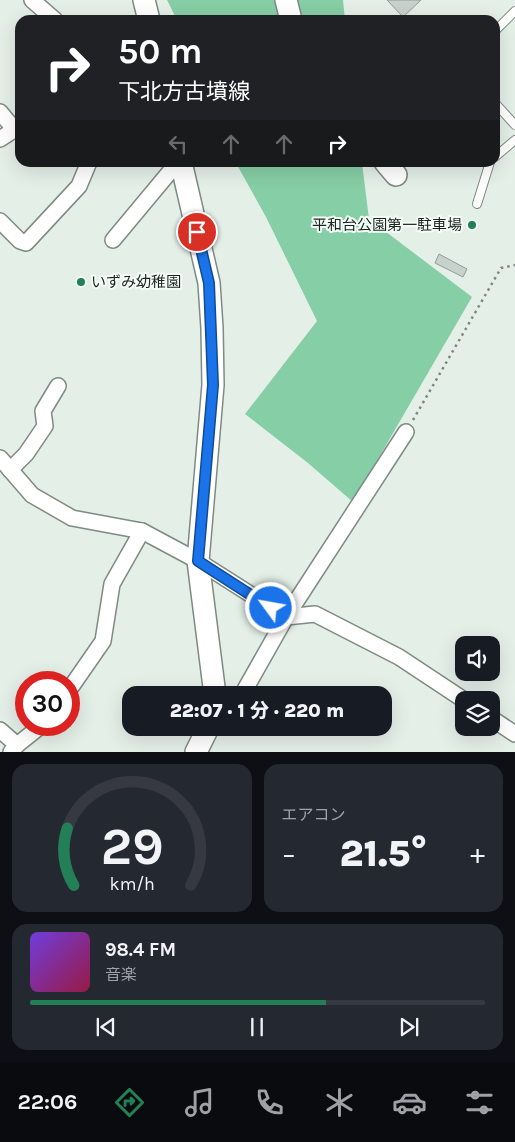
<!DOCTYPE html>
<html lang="ja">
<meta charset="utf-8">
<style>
body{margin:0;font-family:Karla,"Noto Sans JP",sans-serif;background:#242831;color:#f1f3f6;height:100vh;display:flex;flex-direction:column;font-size:19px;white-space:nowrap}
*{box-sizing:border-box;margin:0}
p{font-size:16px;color:#9ea1a6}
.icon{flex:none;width:28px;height:28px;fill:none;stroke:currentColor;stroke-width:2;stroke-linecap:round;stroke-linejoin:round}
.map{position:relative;height:752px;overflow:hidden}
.sheet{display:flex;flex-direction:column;gap:12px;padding:12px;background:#0d0f14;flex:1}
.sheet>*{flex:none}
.top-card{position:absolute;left:15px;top:15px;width:485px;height:152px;border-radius:15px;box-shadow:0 5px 20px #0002;background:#202124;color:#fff;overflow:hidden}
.controls{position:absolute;left:455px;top:636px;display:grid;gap:10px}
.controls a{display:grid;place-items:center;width:45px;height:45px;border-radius:10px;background:#171b24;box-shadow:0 5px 20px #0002;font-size:25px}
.speed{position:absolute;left:15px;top:671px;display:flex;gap:10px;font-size:25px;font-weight:700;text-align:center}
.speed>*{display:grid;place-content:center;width:65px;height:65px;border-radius:50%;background:#171b24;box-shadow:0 5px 20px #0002;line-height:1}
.speed .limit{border:8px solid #d22;background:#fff;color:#111}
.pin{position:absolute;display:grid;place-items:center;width:42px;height:42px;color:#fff;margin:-21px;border:2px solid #fff;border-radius:50%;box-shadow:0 1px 5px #0007}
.me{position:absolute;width:55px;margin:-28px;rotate:302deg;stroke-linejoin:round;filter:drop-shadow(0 0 4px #0008)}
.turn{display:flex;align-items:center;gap:18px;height:105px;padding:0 20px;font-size:22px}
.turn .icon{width:65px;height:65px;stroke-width:2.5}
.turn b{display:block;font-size:35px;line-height:42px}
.lanes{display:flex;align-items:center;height:48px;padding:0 20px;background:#0003;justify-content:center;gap:25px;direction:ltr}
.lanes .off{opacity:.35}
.big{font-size:38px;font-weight:800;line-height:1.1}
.sheet .tile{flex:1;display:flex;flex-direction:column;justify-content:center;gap:8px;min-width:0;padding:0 18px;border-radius:15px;background:#242831}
.sheet .dial{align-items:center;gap:0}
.dial svg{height:130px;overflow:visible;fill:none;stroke:#363941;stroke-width:7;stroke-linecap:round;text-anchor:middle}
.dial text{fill:#f1f3f6;stroke:none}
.song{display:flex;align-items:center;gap:15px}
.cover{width:60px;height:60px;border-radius:8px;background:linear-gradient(135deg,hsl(260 70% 55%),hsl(340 70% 35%))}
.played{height:5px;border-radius:2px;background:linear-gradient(90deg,#237f55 65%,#363941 65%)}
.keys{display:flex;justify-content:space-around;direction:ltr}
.heat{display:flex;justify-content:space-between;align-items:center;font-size:28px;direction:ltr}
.sheet .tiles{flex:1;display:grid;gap:12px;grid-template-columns:1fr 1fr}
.tile:last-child{grid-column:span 2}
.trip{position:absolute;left:122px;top:686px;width:270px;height:50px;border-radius:15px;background:#171b24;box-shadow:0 5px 20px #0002;font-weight:800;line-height:50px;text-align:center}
.dock{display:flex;height:80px;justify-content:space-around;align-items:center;background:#090b0e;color:#9ea1a6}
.dock .icon{width:35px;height:35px}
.dock .selected{color:#237f55}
.dock b{font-size:22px;color:#f1f3f6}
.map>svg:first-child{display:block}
.forest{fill:#86cea6}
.building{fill:#c6d2cb;stroke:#919c95}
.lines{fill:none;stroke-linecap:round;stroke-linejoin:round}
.lane-casing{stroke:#7f8a83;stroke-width:10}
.street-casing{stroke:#7f8a83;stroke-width:18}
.secondary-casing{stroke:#7f8a83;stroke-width:24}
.path{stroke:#808782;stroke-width:2.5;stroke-dasharray:2.5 4;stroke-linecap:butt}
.lane{stroke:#fff;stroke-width:8}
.street{stroke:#fff;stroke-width:15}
.secondary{stroke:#fff;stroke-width:21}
.route-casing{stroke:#114b97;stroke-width:12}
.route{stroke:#1a73e8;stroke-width:9}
.poi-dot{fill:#237f55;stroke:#f1fdf5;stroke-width:2}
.labels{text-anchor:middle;stroke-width:4;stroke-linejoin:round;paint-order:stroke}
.poi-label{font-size:15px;fill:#1f2320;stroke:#f1fdf5;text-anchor:end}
</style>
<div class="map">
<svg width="515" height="752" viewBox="0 0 515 752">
<rect width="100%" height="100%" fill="#e4efe8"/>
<g class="forest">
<path d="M167,0H343L345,20H177Z"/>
<path d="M236,163H362L369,219L472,297L353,502L308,463L245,414L317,321L266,217Z"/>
</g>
<g class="building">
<path d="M387,0H421L403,17Z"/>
<path d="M439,254L467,269L463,277L435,263Z"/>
</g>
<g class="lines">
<defs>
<g id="lane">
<path d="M495,31L515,11"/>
<path d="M495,103L515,125"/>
<path d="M495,157L515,140"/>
<path d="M477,204L490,162"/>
</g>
<g id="street">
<path d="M32,0L55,20"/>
<path d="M0,112L15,130"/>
<path d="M0,139L20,126"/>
<path d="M0,221L20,241L26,243L79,186L89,162"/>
<path d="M113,240L178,162"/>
<path d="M0,458L32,495L72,518L142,531L198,561L286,617L315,614L399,657L464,700"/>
<path d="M10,470L26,454L45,426L43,411L58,386"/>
<path d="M69,690L103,641L112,584L142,531"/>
<path d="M242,695L286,617L406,432"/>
<path d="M491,718L515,734"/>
<path d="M0,730L17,745"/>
<path d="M11,752L17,745L42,725"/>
</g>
<g id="secondary">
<path d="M144,0L149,20"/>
<path d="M286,0L291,20"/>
<path d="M181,162L209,283L212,328L213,385L198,561L215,695"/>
<path d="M385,162L396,175"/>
<path d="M196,752L208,728"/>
</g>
</defs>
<use href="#lane" class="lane-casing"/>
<use href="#street" class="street-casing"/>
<use href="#secondary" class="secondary-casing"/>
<path class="path" d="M413,420L501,268L515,265"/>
<use href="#lane" class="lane"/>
<use href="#street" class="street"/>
<use href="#secondary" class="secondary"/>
</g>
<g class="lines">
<defs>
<path id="route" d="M197,232L209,283L213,385L198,561L271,608"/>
</defs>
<use href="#route" class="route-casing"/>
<use href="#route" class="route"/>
</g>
<g class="poi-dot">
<circle cx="472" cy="225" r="5"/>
<circle cx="81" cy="282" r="5"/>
</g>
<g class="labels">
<g class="poi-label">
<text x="462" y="230">平和台公園第一駐車場</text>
<text x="91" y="287" text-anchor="start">いずみ幼稚園</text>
</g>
</g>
</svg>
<div class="controls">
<a><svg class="icon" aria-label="sound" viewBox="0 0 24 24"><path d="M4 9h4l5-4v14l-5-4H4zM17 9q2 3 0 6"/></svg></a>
<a><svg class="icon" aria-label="layers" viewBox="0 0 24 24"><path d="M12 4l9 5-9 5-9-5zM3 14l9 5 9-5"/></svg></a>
</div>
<div class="speed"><div class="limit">30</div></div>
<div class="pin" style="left:197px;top:232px;background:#d93025"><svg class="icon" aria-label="arrive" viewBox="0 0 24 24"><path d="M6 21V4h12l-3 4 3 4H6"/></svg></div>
<svg class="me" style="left:271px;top:608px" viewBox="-20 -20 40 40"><circle r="17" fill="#1a73e8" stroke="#fff" stroke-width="3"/><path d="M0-11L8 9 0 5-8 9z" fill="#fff"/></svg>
<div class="trip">22:07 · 1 分 · 220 m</div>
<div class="top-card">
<div class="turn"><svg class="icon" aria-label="right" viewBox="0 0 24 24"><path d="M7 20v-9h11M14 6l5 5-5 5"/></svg><div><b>50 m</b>下北方古墳線</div></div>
<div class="lanes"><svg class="icon off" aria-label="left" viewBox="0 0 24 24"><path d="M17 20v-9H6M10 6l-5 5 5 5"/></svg><svg class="icon off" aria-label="ahead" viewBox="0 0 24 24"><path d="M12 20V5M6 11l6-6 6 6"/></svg><svg class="icon off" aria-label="ahead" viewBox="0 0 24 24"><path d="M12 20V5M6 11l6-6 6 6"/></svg><svg class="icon" aria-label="right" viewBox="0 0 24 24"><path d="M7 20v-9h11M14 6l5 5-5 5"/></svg></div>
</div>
</div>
<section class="sheet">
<div class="tiles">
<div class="tile dial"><svg viewBox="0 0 100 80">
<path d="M14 69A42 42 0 1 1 86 69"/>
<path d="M14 69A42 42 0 0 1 10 34" stroke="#237f55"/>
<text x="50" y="56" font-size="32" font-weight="700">29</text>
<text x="50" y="72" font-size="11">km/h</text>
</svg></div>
<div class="tile"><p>エアコン</p>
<div class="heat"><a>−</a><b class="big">21.5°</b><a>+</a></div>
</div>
<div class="tile">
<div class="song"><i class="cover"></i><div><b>98.4 FM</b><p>音楽</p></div></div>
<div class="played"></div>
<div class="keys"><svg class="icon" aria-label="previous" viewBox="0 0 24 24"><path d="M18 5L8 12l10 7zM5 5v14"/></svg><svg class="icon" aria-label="pause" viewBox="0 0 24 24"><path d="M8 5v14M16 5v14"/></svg><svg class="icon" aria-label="next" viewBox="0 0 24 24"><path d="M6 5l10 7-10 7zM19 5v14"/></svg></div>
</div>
</div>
</section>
<nav class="dock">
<b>22:06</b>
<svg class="icon selected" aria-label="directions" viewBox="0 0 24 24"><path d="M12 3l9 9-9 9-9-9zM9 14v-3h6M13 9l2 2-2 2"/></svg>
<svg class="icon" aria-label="music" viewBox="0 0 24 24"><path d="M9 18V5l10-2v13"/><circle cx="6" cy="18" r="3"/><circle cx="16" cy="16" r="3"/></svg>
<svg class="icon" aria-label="phone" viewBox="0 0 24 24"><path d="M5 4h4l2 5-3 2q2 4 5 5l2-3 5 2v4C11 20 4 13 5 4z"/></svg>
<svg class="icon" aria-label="climate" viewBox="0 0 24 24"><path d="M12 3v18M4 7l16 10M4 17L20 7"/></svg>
<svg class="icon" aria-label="car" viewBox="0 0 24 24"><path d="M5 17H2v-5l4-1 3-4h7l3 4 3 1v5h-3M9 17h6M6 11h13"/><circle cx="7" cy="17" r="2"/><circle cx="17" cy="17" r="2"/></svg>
<svg class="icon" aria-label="filters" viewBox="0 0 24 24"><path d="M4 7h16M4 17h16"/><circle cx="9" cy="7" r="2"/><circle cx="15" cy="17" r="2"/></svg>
</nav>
